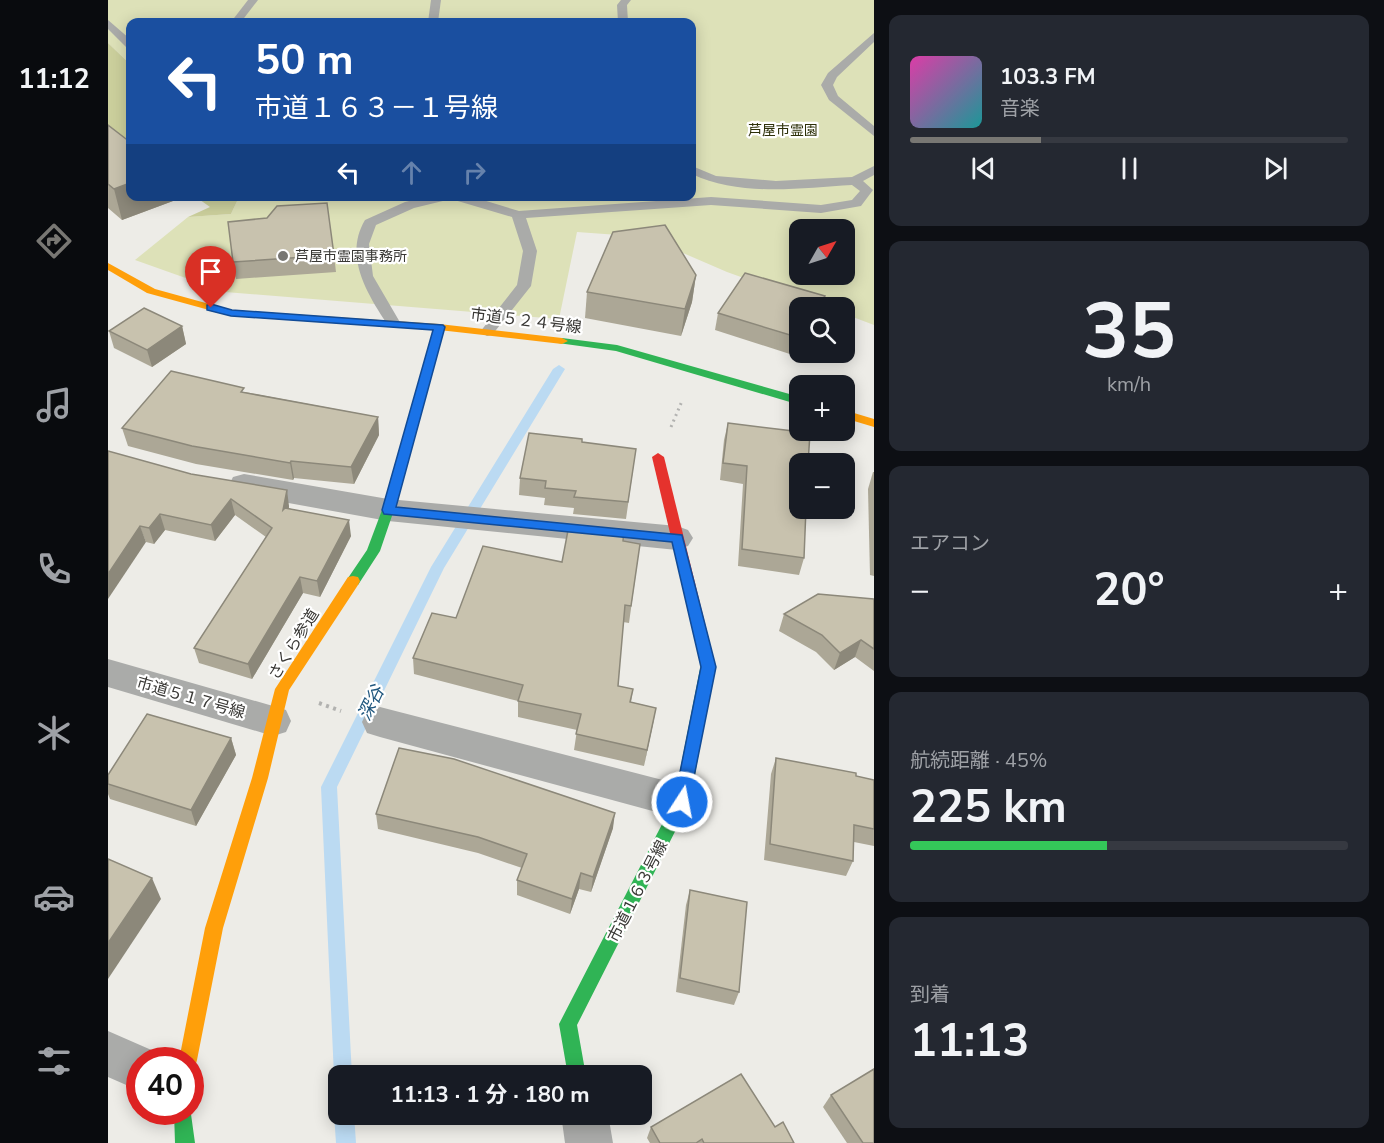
<!DOCTYPE html>
<html lang="ja">
<meta charset="utf-8">
<style>
body{margin:0;font-family:"Nunito Sans","Noto Sans JP",sans-serif;background:#242831;color:#f1f3f6;height:100vh;display:flex;flex-direction:column;font-size:22px;white-space:nowrap}
*{box-sizing:border-box;margin:0}
p{font-size:20px;color:#9ea1a6}
.icon{flex:none;width:33px;height:33px;fill:none;stroke:currentColor;stroke-width:2;stroke-linecap:round;stroke-linejoin:round}
.map{position:relative;flex:1;overflow:hidden}
.panel{display:flex;flex-direction:column;gap:15px;padding:15px;background:#0d0f14;width:510px}
.panel>*{flex:none}
.top-card{position:absolute;left:18px;top:18px;width:570px;height:183px;border-radius:12px;box-shadow:0 3px 15px #0003;background:#1a4fa0;color:#fff;overflow:hidden}
.needle{width:39px;rotate:51deg}
.buttons{position:absolute;left:681px;top:219px;display:grid;gap:12px}
.buttons a{display:grid;place-items:center;width:66px;height:66px;border-radius:12px;background:#171b24;box-shadow:0 3px 15px #0003;font-size:30px}
.speed{position:absolute;left:18px;top:1047px;display:flex;gap:12px;font-size:30px;font-weight:700;text-align:center}
.speed>*{display:grid;place-content:center;width:78px;height:78px;border-radius:50%;background:#171b24;box-shadow:0 3px 15px #0003;line-height:1}
.speed .limit{border:9px solid #d22;background:#fff;color:#111}
.pin{position:absolute;display:grid;place-items:center;width:51px;height:51px;color:#fff;margin:-62px -26px;border-radius:50% 50% 50% 0;rotate:-45deg;box-shadow:0 0 6px #0007}
.pin .icon{rotate:45deg}
.me{position:absolute;width:66px;margin:-33px;rotate:11deg;stroke-linejoin:round;filter:drop-shadow(0 0 4px #0008)}
.turn{display:flex;align-items:center;gap:21px;height:126px;padding:0 30px;font-size:27px}
.turn .icon{width:78px;height:78px;stroke-width:2.5}
.turn b{display:block;font-size:42px;line-height:51px}
.lanes{display:flex;align-items:center;height:57px;padding:0 30px;background:#0003;justify-content:center;gap:30px;direction:ltr}
.lanes .off{opacity:.35}
.big{font-size:45px;font-weight:700;line-height:1.1}
.panel .tile{flex:1;display:flex;flex-direction:column;justify-content:center;gap:9px;min-width:0;padding:0 21px;border-radius:12px;background:#242831}
.panel .dial{align-items:center;gap:0}
.dial b{font-size:78px;line-height:1}
.song{display:flex;align-items:center;gap:18px}
.cover{width:72px;height:72px;border-radius:9px;background:linear-gradient(135deg,hsl(320 70% 55%),hsl(180 70% 35%))}
.played{height:6px;border-radius:3px;background:linear-gradient(90deg,#787773 30%,#363941 30%)}
.keys{display:flex;justify-content:space-around;direction:ltr}
.heat{display:flex;justify-content:space-between;align-items:center;font-size:33px;direction:ltr}
.charge{height:9px;border-radius:4px;background:linear-gradient(90deg,#34c759 45%,#363941 0)}
.trip{position:absolute;left:220px;top:1065px;width:324px;height:60px;border-radius:12px;background:#171b24;box-shadow:0 3px 15px #0003;font-weight:700;line-height:60px;text-align:center}
main{display:flex;flex:1;min-height:0}
.tab-bar{display:flex;flex-direction:column;width:108px;justify-content:space-around;align-items:center;background:#090b0e;color:#9ea1a6}
.tab-bar .icon{width:42px;height:42px}
.tab-bar .active{color:#787773}
.tab-bar b{font-size:27px;color:#f1f3f6}
.map>svg:first-child{display:block}
.green{fill:#dde1b8;fill-rule:evenodd}
.forest{fill:#cbcf9c}
.lines{fill:none;stroke-linecap:round;stroke-linejoin:round}
.stream{fill:#bbdaf2;fill-rule:evenodd}
.path-far1{stroke:#b2b2b0;stroke-width:3;stroke-dasharray:2 4;stroke-linecap:butt}
.path{stroke:#b2b2b0;stroke-width:4;stroke-dasharray:3 4.5;stroke-linecap:butt}
.lane{fill:#aaaba9;fill-rule:evenodd}
.street{fill:#aaaba9;fill-rule:evenodd}
.fast{fill:#30b455;fill-rule:evenodd}
.slow{fill:#ff9f0a;fill-rule:evenodd}
.jam{fill:#e5322d;fill-rule:evenodd}
.wall{fill:#aca796}
.shaded-wall{fill:#8c887a}
.building{fill:#c8c2ae;stroke:#8c887a;stroke-width:1.5}
.route{fill:#1a73e8;stroke:#114b97;stroke-width:1.5}
.poi-dot{fill:#787773;stroke:#fff;stroke-width:2}
.labels{text-anchor:middle;stroke-width:4.5;stroke-linejoin:round;paint-order:stroke}
.far-park-label{font-size:14px;fill:#2d3009;stroke:#fff}
.far-poi-label{font-size:14px;fill:#393835;stroke:#fff;text-anchor:start}
.street-label{font-size:16px;fill:#393835;stroke:#fff}
.water-label{font-size:18px;font-style:italic;fill:#20577e;stroke:#fff}
</style>
<main>
<nav class="tab-bar">
<b>11:12</b>
<svg class="icon active" aria-label="directions" viewBox="0 0 24 24"><path d="M12 3l9 9-9 9-9-9zM9 14v-3h6M13 9l2 2-2 2"/></svg>
<svg class="icon" aria-label="music" viewBox="0 0 24 24"><path d="M9 18V5l10-2v13"/><circle cx="6" cy="18" r="3"/><circle cx="16" cy="16" r="3"/></svg>
<svg class="icon" aria-label="phone" viewBox="0 0 24 24"><path d="M5 4h4l2 5-3 2q2 4 5 5l2-3 5 2v4C11 20 4 13 5 4z"/></svg>
<svg class="icon" aria-label="climate" viewBox="0 0 24 24"><path d="M12 3v18M4 7l16 10M4 17L20 7"/></svg>
<svg class="icon" aria-label="car" viewBox="0 0 24 24"><path d="M5 17H2v-5l4-1 3-4h7l3 4 3 1v5h-3M9 17h6M6 11h13"/><circle cx="7" cy="17" r="2"/><circle cx="17" cy="17" r="2"/></svg>
<svg class="icon" aria-label="filters" viewBox="0 0 24 24"><path d="M4 7h16M4 17h16"/><circle cx="9" cy="7" r="2"/><circle cx="15" cy="17" r="2"/></svg>
</nav>
<div class="map">
<svg width="766" height="1143" viewBox="0 0 766 1143">
<rect width="100%" height="100%" fill="#edece7"/>
<path class="green" d="M0,0H766V325L737,314L736,308L717,307L619,272L538,237L469,232L451,319L117,292L27,260L80,217L123,214L131,197L584,196V22H22V64L0,43ZM692,230H736V274H692Z"/>
<g class="forest">
<path d="M0,43L22,64V150L0,134Z"/>
<path d="M88,197H131L123,214L80,217L102,207Z"/>
</g>
<g class="lines">
<g class="stream">
<path d="M451,365L457,369L336,568L229,787L244,1076H231V1084L226,1076L213,787L323,567L445,369Z"/>
<path d="M231,1106V1114H246L248,1143H228L226,1114Z"/>
</g>
<path class="path-far1" d="M563,427L574,401"/>
<path class="path" d="M211,703L233,711"/>
<g class="lane">
<path d="M140,0H150L133,22H123Z"/>
<path d="M323,0H333L330,22H320Z"/>
<path d="M513,0H523L519,5L520,22H510L509,5Z"/>
<path d="M0,20L22,39V48L18,47L0,29Z"/>
<path d="M766,33V42L729,77L725,85L730,96L766,126V136L721,100L713,85L720,73Z"/>
<path d="M584,166L608,176L668,181L744,177L766,166V175L755,181L765,190L753,206L713,213L603,205L418,218L429,251L423,286L384,335L379,336L372,332L409,285L415,251L404,217L343,199L306,208L268,225L261,244L265,276L293,324L291,327H281C260,295 235,257 257,220L297,202L322,196H362L411,211L603,197L713,205L744,200L752,191L744,185C692,188 632,197 584,174Z"/>
</g>
<g class="street">
<path d="M136,474L280,499L569,526L580,530L585,538L580,546L569,550L280,521L125,493L121,485L125,477Z"/>
<path d="M0,659L165,706L178,710L183,721L178,732L165,736L0,687Z"/>
<path d="M272,707L574,785L588,790L593,802L588,814L574,819L272,737L259,733L254,722L259,711Z"/>
<path d="M0,1031L48,1052L52,1060H32V1091L0,1077Z"/>
<path d="M453,1114H500L505,1143H457Z"/>
</g>
<g class="fast">
<path d="M331,324L336,327L286,510L272,551L250,585H240L238,581L259,550L274,510L326,327Z"/>
<path d="M454,338L509,345L692,397V405L508,351L450,343L448,341Z"/>
<path d="M600,658L605,660L607,664L582,802L469,1025L478,1076H460L451,1024L566,801L593,664L595,660Z"/>
<path d="M82,1107L87,1143H67L66,1112H82Z"/>
</g>
<g class="slow">
<path d="M0,263L47,289L123,310L331,324L454,338L460,341L454,344L331,330L123,316L39,293L0,270Z"/>
<path d="M736,410L766,419V427L736,418Z"/>
<path d="M245,576L250,577L252,581L250,585L181,690L160,778L115,928L89,1060L87,1067L82,1068V1060H71L97,928L144,778L167,689L240,577Z"/>
</g>
<path class="jam" d="M550,453L556,457L607,664L605,668H595L593,664L544,457Z"/>
</g>
<g class="wall">
<path d="M0,125L65,201L14,220L0,208Z"/>
<path d="M159,218L226,255L228,272L128,279L125,262Z"/>
<path d="M588,275L584,302L573,336L477,318L479,292Z"/>
<path d="M692,308V349L688,356L607,330L610,313Z"/>
<path d="M74,326L78,344L44,367L6,348L1,331Z"/>
<path d="M137,392L270,417L271,435L246,484L186,478L185,480L88,464L20,446L14,428Z"/>
<path d="M620,423L696,558L691,575L630,566L635,484L612,480L616,440Z"/>
<path d="M474,442L528,449L518,519L465,514L466,508L436,505L437,498L411,495L412,478Z"/>
<path d="M0,451L181,506V508L243,536L212,597L195,593L144,679L91,663L86,648L158,537L127,515L107,541L57,530L46,544L38,542Z"/>
<path d="M765,472H766V576L762,575L760,489Z"/>
<path d="M515,541L532,544L521,623L515,622L510,686L525,689L523,702L548,708L536,766L466,750L469,730L410,717V701L306,674L305,658L348,618L454,562Z"/>
<path d="M766,599V671L747,657L726,670L708,652L671,631L676,614Z"/>
<path d="M123,738L128,755L88,826L2,799L0,794V775Z"/>
<path d="M668,758L766,780V846L746,842L745,861L738,876L656,860L663,774Z"/>
<path d="M268,814L505,828L483,892L471,889L462,914L409,895V880L414,868L370,853L270,829Z"/>
<path d="M582,890L631,992L626,1005L568,992L578,905Z"/>
<path d="M723,1095L766,1143H739L715,1107Z"/>
<path d="M543,1127H667L686,1143H542L539,1138Z"/>
</g>
<g class="shaded-wall">
<path d="M22,183V196H64L65,201L14,220L6,189Z"/>
<path d="M588,275L584,302L573,336L577,309Z"/>
<path d="M717,296L714,308H710Z"/>
<path d="M74,326L78,344L44,367L39,350Z"/>
<path d="M692,339V349L688,356Z"/>
<path d="M270,417L271,435L246,484L243,467Z"/>
<path d="M183,461L186,478L185,480L182,463Z"/>
<path d="M179,490L181,506L178,526L175,510Z"/>
<path d="M123,499L127,515L107,541L103,525Z"/>
<path d="M52,514L57,530L46,544L41,528Z"/>
<path d="M241,520L243,536L212,597L209,581Z"/>
<path d="M32,526L38,542L0,599V574Z"/>
<path d="M192,577L195,593L144,679L140,664Z"/>
<path d="M753,640L747,657L726,670L732,653Z"/>
<path d="M548,708L545,724L536,766L539,750Z"/>
<path d="M123,738L128,755L88,826L83,810Z"/>
<path d="M507,813L505,828L483,892L485,877Z"/>
<path d="M473,873L471,889L462,914L464,899Z"/>
<path d="M44,878L53,899L0,979V943Z"/>
</g>
<g class="building">
<path d="M0,125L22,142V183L6,189L0,184Z"/>
<path d="M219,203L226,255L125,262L120,222L159,218L169,206Z"/>
<path d="M557,225L588,275L577,309L479,292L505,232Z"/>
<path d="M637,273L717,296L710,308H692V338L610,313Z"/>
<path d="M36,308L74,326L39,350L1,331Z"/>
<path d="M63,371L136,388L133,392L270,417L243,467L183,461L182,463L84,446L14,428Z"/>
<path d="M620,423L702,433L700,464H692V508H698L696,558L634,549L639,466L615,463Z"/>
<path d="M421,433L474,439V442L528,449L520,502L466,497L468,491L437,488L438,481L412,478Z"/>
<path d="M0,451L83,474L179,490L175,510L177,508L241,520L209,581L192,577L140,664L86,648L164,528L123,499L103,525L52,514L41,528L32,526L0,574Z"/>
<path d="M461,525L516,530L515,541L532,544L523,606L517,605L510,686L525,689L522,702L548,708L539,750L468,734L473,714L410,701L415,685L305,658L324,613L348,618L375,546L454,562Z"/>
<path d="M710,594L766,599V649L753,640L732,653L714,635L676,614Z"/>
<path d="M39,714L123,738L83,810L0,784V775Z"/>
<path d="M291,748L346,759L507,813L485,877L473,873L464,899L409,880L419,854L370,837L268,814Z"/>
<path d="M668,758L748,773V776L766,780V829L746,825L745,861L662,844Z"/>
<path d="M0,859L44,878L0,943Z"/>
<path d="M582,890L639,902L631,992L572,978Z"/>
<path d="M766,1069V1143H755L723,1095Z"/>
<path d="M633,1074L667,1127L675,1122L686,1143H596L594,1139L588,1143H552L543,1127Z"/>
</g>
<path class="route" d="M103,304L124,310L335,325L337,327L288,507L574,535L608,667L580,807L574,809L569,807L566,802L593,667L564,542L276,514L274,510L325,330L123,316L99,310V305Z"/>
<circle class="poi-dot" cx="175" cy="256" r="6"/>
<g class="labels">
<g class="far-park-label">
<text x="675" y="135">芦屋市霊園</text>
</g>
<g class="far-poi-label">
<text x="187" y="261">芦屋市霊園事務所</text>
</g>
<g class="street-label">
<text transform="translate(418 320) rotate(7)" y="6">市道５２４号線</text>
<text transform="translate(185 644) rotate(-58)" y="6">さくら参道</text>
<text transform="translate(83 697) rotate(16)" y="6">市道５１７号線</text>
<text transform="translate(529 891) rotate(-63)" y="6">市道１６３号線</text>
</g>
<g class="water-label">
<text transform="translate(263 703) rotate(-64)" y="6">深谷</text>
</g>
</g>
</svg>
<div class="buttons">
<a><svg class="needle" viewBox="-14 -14 28 28"><path d="M0-13l5 13h-10z" fill="#e53935"/><path d="M0 13l5-13h-10z" fill="#9ea1a6"/></svg></a>
<a><svg class="icon" aria-label="search" viewBox="0 0 24 24"><circle cx="10" cy="10" r="6"/><path d="M15 15l6 6"/></svg></a>
<a>+</a>
<a>−</a>
</div>
<div class="speed"><div class="limit">40</div></div>
<div class="pin" style="left:103px;top:308px;background:#d93025"><svg class="icon" aria-label="arrive" viewBox="0 0 24 24"><path d="M6 21V4h12l-3 4 3 4H6"/></svg></div>
<svg class="me" style="left:574px;top:802px" viewBox="-20 -20 40 40"><circle r="17" fill="#1a73e8" stroke="#fff" stroke-width="3"/><path d="M0-11L8 9 0 5-8 9z" fill="#fff"/></svg>
<div class="trip">11:13 · 1 分 · 180 m</div>
<div class="top-card">
<div class="turn"><svg class="icon" aria-label="left" viewBox="0 0 24 24"><path d="M17 20v-9H6M10 6l-5 5 5 5"/></svg><div><b>50 m</b>市道１６３－１号線</div></div>
<div class="lanes"><svg class="icon" aria-label="left" viewBox="0 0 24 24"><path d="M17 20v-9H6M10 6l-5 5 5 5"/></svg><svg class="icon off" aria-label="ahead" viewBox="0 0 24 24"><path d="M12 20V5M6 11l6-6 6 6"/></svg><svg class="icon off" aria-label="right" viewBox="0 0 24 24"><path d="M7 20v-9h11M14 6l5 5-5 5"/></svg></div>
</div>
</div>
<section class="panel">
<div class="tile">
<div class="song"><i class="cover"></i><div><b>103.3 FM</b><p>音楽</p></div></div>
<div class="played"></div>
<div class="keys"><svg class="icon" aria-label="previous" viewBox="0 0 24 24"><path d="M18 5L8 12l10 7zM5 5v14"/></svg><svg class="icon" aria-label="pause" viewBox="0 0 24 24"><path d="M8 5v14M16 5v14"/></svg><svg class="icon" aria-label="next" viewBox="0 0 24 24"><path d="M6 5l10 7-10 7zM19 5v14"/></svg></div>
</div>
<div class="tile dial"><b>35</b><p>km/h</p></div>
<div class="tile"><p>エアコン</p>
<div class="heat"><a>−</a><b class="big">20°</b><a>+</a></div>
</div>
<div class="tile"><p>航続距離 · 45%</p><b class="big">225 km</b><div class="charge"></div></div>
<div class="tile"><p>到着</p><b class="big">11:13</b></div>
</section>
</main>
